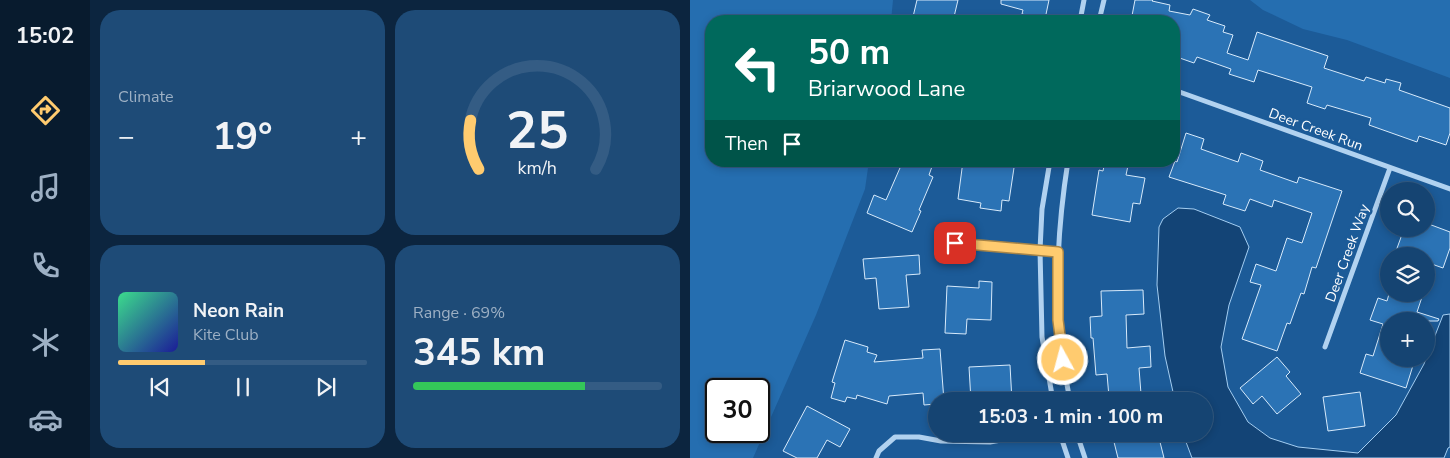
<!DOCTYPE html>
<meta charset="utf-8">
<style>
body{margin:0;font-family:"Nunito Sans",sans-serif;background:#1e4b77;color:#f1f3f6;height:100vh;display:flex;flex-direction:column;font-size:19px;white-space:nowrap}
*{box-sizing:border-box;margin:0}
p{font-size:16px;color:#9db0c4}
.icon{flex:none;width:28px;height:28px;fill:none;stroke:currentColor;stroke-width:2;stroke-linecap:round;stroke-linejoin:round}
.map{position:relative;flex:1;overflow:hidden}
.panel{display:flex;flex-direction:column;gap:10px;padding:10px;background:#0c253f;width:600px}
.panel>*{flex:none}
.guide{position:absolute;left:15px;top:15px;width:475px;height:152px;border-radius:20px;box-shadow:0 2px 8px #0003,0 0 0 1px #345c84;background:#00695c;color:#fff;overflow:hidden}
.controls{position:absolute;left:690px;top:182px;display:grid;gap:10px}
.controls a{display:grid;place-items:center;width:55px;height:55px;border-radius:50%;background:#154472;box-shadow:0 2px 8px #0003,0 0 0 1px #345c84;font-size:25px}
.speed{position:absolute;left:15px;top:378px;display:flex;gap:10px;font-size:25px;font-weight:700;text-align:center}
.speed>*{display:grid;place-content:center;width:65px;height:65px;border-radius:50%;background:#154472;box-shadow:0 2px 8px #0003,0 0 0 1px #345c84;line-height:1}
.speed .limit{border:2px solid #111;border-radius:8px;background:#fff;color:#111}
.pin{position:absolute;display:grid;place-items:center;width:42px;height:42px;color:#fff;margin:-21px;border-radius:10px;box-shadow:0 2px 8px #0006}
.me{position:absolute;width:55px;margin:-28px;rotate:353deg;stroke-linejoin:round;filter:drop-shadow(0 0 4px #0008)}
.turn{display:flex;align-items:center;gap:18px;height:105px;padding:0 20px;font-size:22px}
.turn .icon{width:65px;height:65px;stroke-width:2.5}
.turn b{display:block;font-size:35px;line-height:42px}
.then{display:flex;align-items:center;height:48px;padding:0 20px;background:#0003;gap:10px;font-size:19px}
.big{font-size:38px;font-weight:700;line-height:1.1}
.panel .tile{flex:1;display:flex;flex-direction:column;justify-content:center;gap:8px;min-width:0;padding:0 18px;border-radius:20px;background:#1e4b77}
.panel .dial{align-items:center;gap:0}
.dial svg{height:130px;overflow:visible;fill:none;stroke:#345c84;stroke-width:7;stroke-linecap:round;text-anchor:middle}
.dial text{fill:#f1f3f6;stroke:none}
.song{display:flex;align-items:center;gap:15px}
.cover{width:60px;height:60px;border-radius:8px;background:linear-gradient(135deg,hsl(150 70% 55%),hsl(240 70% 35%))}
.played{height:5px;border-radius:2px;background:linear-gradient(90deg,#ffcb6f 35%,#345c84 35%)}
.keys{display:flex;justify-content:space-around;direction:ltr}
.heat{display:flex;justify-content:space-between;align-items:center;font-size:28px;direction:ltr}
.charge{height:8px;border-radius:4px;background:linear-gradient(90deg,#34c759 69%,#345c84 0)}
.panel .tiles{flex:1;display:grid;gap:10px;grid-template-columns:repeat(2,1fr)}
.trip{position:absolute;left:238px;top:392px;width:285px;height:50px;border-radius:25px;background:#154472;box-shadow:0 2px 8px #0003,0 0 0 1px #345c84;font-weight:700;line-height:50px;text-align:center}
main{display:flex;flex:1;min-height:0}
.menu{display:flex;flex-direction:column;width:90px;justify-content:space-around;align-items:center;background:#081b2e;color:#9db0c4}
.menu .icon{width:35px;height:35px}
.menu .on{color:#ffcb6f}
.menu b{font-size:22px;color:#f1f3f6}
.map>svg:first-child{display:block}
.green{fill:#256eb0;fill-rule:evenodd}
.water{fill:#134476;stroke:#a4cef2}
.building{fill:#2b73b5;stroke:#d7eafb}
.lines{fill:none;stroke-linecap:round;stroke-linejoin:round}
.street{stroke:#b1d2f0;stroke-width:5}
.route-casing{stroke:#a68448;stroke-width:12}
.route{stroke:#ffcb6f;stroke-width:9}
.labels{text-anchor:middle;stroke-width:5;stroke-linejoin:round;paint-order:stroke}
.street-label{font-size:14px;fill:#fff;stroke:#1c5b98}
</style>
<main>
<nav class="menu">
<b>15:02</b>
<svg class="icon on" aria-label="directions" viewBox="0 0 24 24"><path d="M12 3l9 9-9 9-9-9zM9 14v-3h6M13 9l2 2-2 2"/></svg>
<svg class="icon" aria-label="music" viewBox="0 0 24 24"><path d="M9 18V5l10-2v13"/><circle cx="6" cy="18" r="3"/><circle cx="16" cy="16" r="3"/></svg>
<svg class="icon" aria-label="phone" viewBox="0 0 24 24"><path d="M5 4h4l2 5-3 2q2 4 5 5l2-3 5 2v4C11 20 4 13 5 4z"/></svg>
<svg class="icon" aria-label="climate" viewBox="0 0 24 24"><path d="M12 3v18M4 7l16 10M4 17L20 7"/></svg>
<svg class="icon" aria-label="car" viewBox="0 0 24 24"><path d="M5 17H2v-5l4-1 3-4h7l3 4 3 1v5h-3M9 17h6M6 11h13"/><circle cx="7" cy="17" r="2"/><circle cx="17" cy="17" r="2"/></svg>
</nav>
<section class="panel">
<div class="tiles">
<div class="tile"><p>Climate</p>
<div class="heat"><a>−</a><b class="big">19°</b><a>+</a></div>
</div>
<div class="tile dial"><svg viewBox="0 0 100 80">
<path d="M14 69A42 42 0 1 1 86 69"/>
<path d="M14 69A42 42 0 0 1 9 39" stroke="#ffcb6f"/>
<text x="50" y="56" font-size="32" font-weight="700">25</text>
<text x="50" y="72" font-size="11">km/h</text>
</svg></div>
<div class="tile">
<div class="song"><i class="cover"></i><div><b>Neon Rain</b><p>Kite Club</p></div></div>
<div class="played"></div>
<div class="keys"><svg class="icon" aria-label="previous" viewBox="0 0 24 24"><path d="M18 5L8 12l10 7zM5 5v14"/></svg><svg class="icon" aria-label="pause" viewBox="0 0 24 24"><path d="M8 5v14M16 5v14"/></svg><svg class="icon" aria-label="next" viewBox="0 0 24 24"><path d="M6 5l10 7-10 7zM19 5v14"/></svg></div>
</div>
<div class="tile"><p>Range · 69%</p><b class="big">345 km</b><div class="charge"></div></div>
</div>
</section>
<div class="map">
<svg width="760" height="458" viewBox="0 0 760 458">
<rect width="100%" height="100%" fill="#1c5b98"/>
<g class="green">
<path d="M0,0H203L201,21H21V161H179L175,189L126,315L63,458H0ZM26,389H69V431H26Z"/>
<path d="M560,0H760V78L657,40L613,29L573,10Z"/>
</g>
<path class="water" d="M488,208L504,209L550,227L559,247L539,305L531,347L538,387L558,422L580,438L608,447L668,453L706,415L734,364L753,315L760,314V447L758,448L754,458H502L493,434H514V401H485L475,356L467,285L469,227L473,219Z"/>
<g class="building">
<path d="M227,0H268L263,21H222Z"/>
<path d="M311,0H359L355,19L332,14L333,10L311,4Z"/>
<path d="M445,0H463L462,1L480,5L479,11L500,15L503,9L520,15L517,20L535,26L533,32L543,35L537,53L558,60L567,32L638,56L634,68L674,81L676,77L695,83L696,79L711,83L709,90L760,108V133L756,145L729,136L727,142L679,125L681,118L637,105L635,109L617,103L622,87L568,70L564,82L539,74L541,69L507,57L504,63L484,56V21H441Z"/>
<path d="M496,133L514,139L511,149L548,162L551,153L573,161L570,170L607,183L609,177L652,191L626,268L622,267L614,294L611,293L600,324L597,323L587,351L552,339L571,285L560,282L566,264L586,271L597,238L612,243L622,213L584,200L582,207L560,199L555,211L533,204L536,195L479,177L485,161L487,162Z"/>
<path d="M213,161H244L239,175L243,177L229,210L231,211L222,232L177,213L184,195L196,200Z"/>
<path d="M273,161L299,165V161H325L319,201L312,200L311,211L290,208L291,203L268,199Z"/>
<path d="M415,161H439L436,175L455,178L450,204L443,203L440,222L402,215L409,170L413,171Z"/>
<path d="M736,223L760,232V248L753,268L736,262V256H721L706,251L714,229H736Z"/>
<path d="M229,255L230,274L216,275L219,307L189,309L186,278L175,279L173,259Z"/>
<path d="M289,281L302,282L301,320L277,319L276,334L255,333L257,286L289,288Z"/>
<path d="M453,290L454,314L436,315L437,348L460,346L461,367L449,368L451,394L419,397L417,374L406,375L403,338H401L400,317L412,316L411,291Z"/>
<path d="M699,294H733L727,312L749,319L748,321H699V359H725L716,388L670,373L676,354L683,356L693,324L680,320L688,298L697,301Z"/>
<path d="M155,340L178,347L177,352L187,355L184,362L233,358L232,350L250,349L254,401H246V404L234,405L233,393L199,396L197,404L167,395L166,399L157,397L155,402L141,398L145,383L142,382Z"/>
<path d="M587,357L600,372L596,376L611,394L587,414L572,396L563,404L550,388Z"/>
<path d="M320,365L322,401H303V400L281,401L279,367Z"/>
<path d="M670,392L675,426L638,431L633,397Z"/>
<path d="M117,406L160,429L150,447L137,440L127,458H107L93,451Z"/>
<path d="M429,434H468L474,458H428L423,438L429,436Z"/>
</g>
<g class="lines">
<g class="street">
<path d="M390,21L394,0"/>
<path d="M409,21L414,0"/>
<path d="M484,90L760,189"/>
<path d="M360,161L352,209L350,250L352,337L363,401"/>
<path d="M378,161C365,244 363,319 380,401"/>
<path d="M265,243L368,252"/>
<path d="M635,347L700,168"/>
<path d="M370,434L378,458"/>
<path d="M387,434L395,458"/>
<path d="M186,458L189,451L205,437H229L251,441L300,442L345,434"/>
</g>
</g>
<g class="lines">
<defs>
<path id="route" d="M265,243L368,252V320L373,360"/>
</defs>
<use href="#route" class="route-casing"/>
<use href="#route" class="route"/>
</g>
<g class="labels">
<g class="street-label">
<text transform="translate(626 129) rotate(20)" y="5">Deer Creek Run</text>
<text transform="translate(657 253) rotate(-70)" y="5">Deer Creek Way</text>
</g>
</g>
</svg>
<div class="controls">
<a><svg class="icon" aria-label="search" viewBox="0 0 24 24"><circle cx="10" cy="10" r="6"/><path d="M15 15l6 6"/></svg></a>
<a><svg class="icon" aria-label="layers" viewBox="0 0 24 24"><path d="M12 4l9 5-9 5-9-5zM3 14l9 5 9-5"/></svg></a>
<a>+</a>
</div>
<div class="speed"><div class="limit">30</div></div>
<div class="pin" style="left:265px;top:243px;background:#d93025"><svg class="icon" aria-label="arrive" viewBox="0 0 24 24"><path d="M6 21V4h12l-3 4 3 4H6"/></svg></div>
<svg class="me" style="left:373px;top:360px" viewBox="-20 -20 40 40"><circle r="17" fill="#ffcb6f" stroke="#fff" stroke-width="3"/><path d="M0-11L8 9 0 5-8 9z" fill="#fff"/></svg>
<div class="trip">15:03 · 1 min · 100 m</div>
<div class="guide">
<div class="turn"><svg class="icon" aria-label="left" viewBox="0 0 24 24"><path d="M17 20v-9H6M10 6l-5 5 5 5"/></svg><div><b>50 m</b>Briarwood Lane</div></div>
<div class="then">Then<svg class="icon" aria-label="arrive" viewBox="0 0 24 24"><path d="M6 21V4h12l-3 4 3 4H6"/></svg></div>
</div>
</div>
</main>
